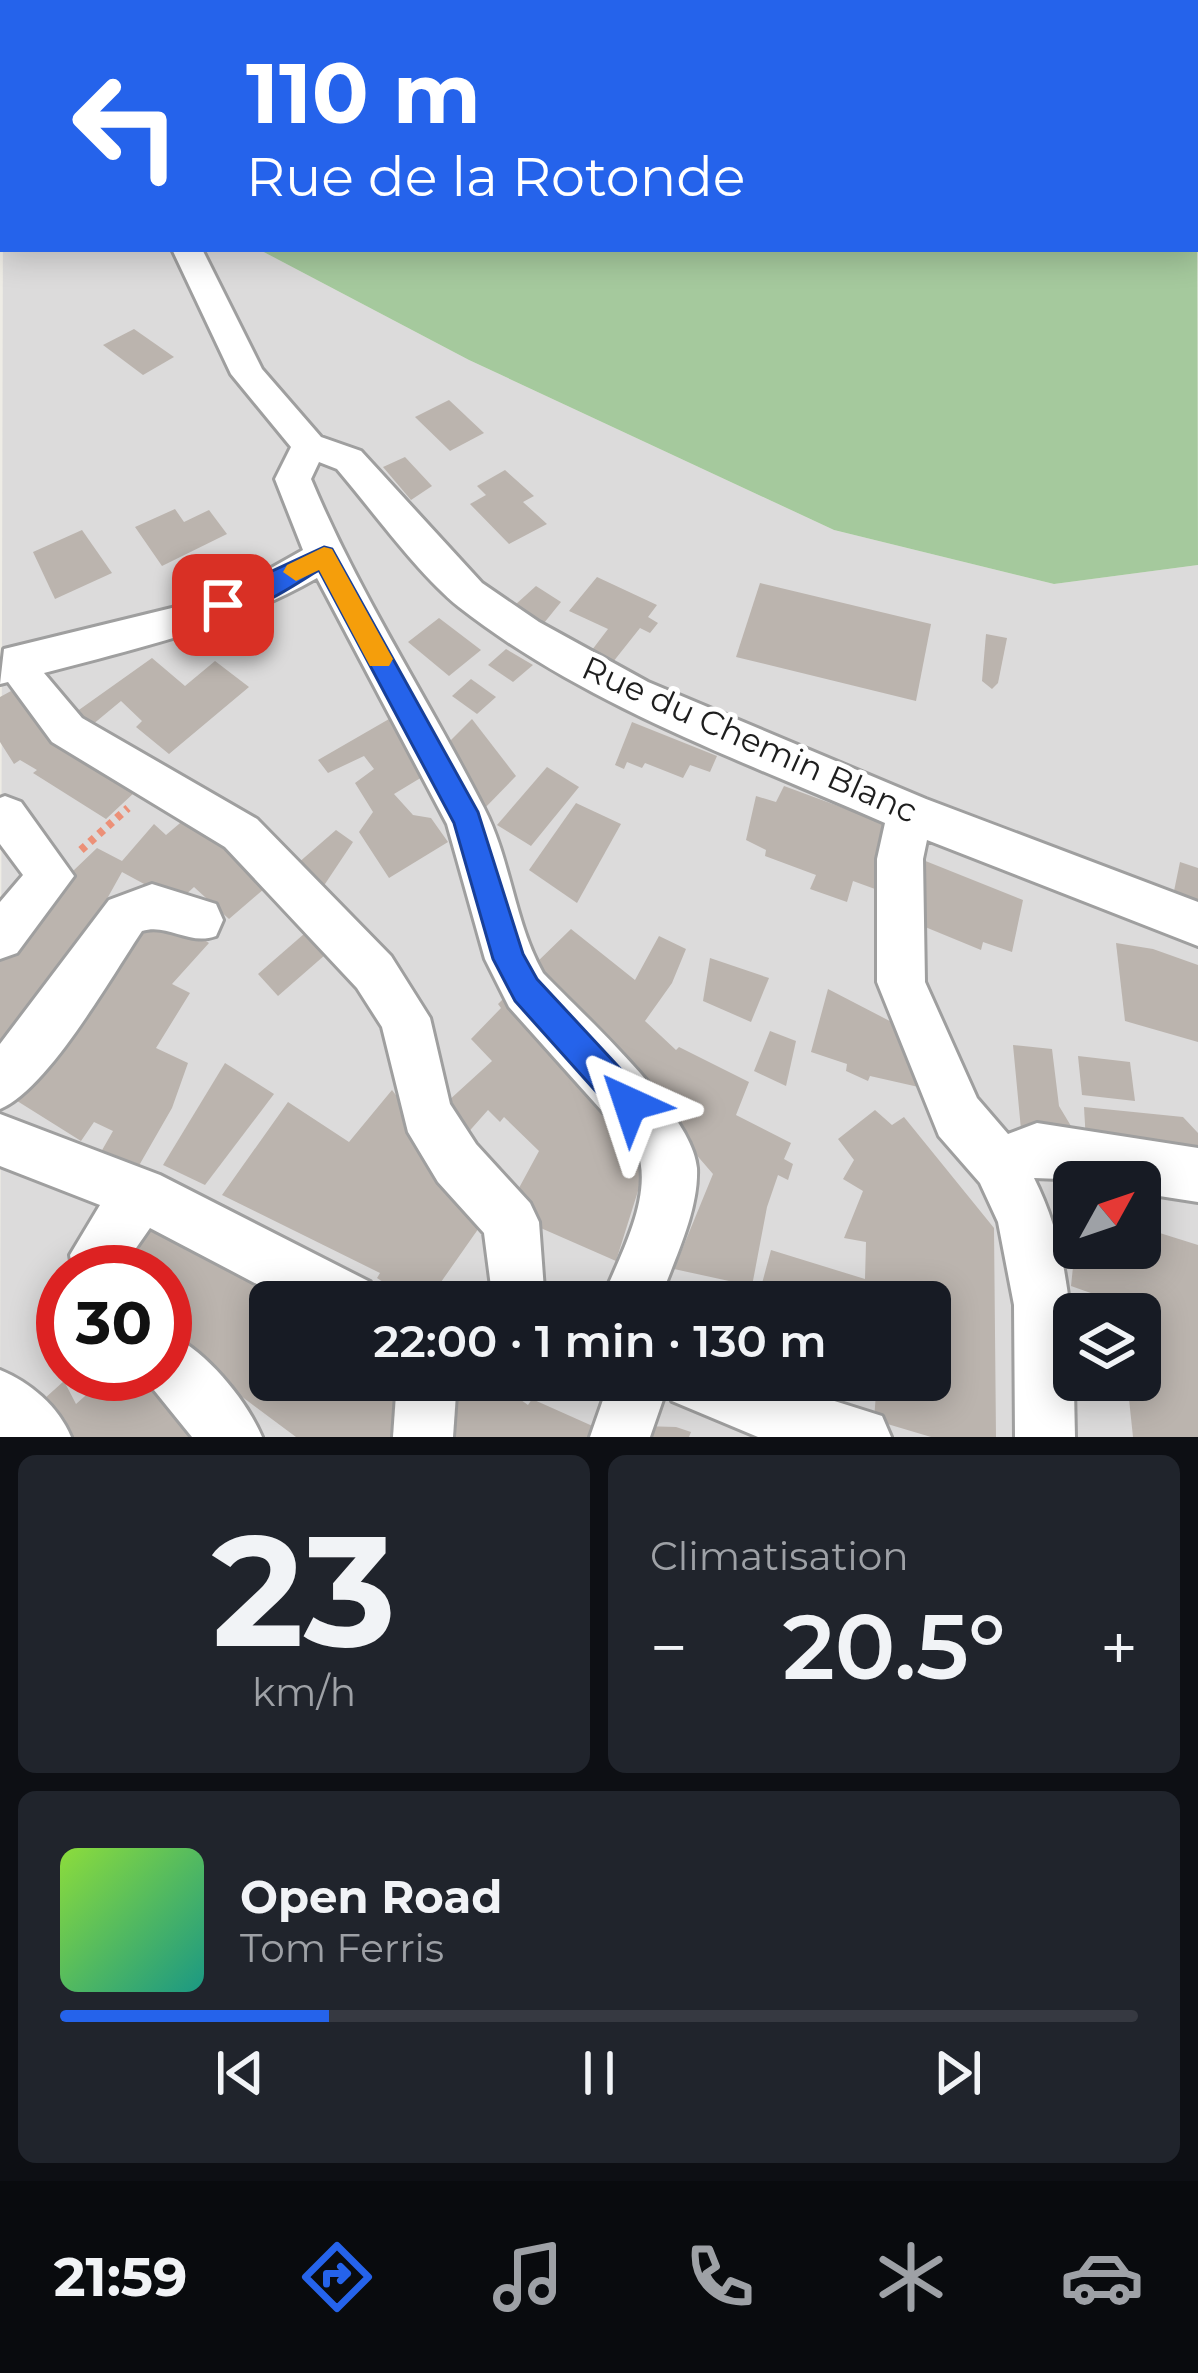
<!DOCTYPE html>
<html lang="fr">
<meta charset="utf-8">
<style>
body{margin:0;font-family:Montserrat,sans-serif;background:#20242c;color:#f1f3f6;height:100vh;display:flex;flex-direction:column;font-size:45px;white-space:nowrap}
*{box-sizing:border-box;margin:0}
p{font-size:39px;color:#9ea1a6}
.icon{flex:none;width:66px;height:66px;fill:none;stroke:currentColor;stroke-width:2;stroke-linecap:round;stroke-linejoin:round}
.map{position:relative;height:1437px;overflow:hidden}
.sheet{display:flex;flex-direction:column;gap:18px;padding:18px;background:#0d0f14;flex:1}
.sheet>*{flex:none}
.guide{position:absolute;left:0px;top:0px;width:1200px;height:252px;box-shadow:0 6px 30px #0003;background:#2563eb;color:#fff;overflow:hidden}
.needle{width:78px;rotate:50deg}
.controls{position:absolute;left:1053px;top:1161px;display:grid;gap:24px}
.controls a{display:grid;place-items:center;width:108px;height:108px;border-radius:18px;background:#171b24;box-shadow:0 6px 30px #0003;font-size:60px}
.speed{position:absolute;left:36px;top:1245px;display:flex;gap:24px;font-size:60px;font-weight:700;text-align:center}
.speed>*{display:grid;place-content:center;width:156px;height:156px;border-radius:50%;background:#171b24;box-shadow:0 6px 30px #0003;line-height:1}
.speed .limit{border:18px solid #d22;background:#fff;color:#111}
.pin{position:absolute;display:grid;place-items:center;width:102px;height:102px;color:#fff;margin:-51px;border-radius:24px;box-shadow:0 6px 18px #0006}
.me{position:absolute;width:132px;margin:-66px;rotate:318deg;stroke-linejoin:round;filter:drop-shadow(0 0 9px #0008)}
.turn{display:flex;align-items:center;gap:42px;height:252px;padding:0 48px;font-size:54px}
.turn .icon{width:156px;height:156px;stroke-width:2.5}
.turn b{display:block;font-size:84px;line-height:102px}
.big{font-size:90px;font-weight:600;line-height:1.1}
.sheet .card{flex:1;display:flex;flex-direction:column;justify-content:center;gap:18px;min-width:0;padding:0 42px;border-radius:18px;background:#20242c}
.sheet .dial{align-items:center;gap:0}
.dial b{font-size:156px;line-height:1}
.song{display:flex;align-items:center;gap:36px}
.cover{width:144px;height:144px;border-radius:18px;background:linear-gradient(135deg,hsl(90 70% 55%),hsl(170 70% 35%))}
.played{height:12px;border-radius:6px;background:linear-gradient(90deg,#2563eb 25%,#363941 25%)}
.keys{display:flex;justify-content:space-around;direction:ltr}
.heat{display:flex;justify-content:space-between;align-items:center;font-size:66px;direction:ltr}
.sheet .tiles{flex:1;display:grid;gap:18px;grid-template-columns:1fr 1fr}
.card:last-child{grid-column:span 2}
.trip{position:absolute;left:249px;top:1281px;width:702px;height:120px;border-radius:18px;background:#171b24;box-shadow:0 6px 30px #0003;font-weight:600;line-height:120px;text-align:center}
.dock{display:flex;height:192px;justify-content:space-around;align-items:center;background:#090b0e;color:#9ea1a6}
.dock .icon{width:84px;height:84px}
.dock .selected{color:#2563eb}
.dock b{font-size:54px;color:#f1f3f6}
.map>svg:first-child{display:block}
.residential{fill:#dcdbdb;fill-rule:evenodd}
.forest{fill:#a5c99d}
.building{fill:#bbb4ae}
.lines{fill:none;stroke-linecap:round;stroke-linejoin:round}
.minor-casing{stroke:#9f9f9f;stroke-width:6}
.path-far1{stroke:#ec9077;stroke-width:4.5;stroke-dasharray:4.5 4.5;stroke-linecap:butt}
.path{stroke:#ec9077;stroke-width:8;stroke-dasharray:6 6;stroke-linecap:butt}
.minor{fill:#fff;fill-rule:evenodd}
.route{fill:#2563eb;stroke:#184099;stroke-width:3}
.slow{fill:#f59e0b}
.labels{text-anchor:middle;stroke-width:10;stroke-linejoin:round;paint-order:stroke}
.street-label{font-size:33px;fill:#1e1e1e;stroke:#fff}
</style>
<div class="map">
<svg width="1198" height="1437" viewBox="0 0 1198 1437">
<rect width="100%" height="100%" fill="#eeece5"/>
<path class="residential" d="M3,207V249H258L469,360L834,530L1054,584L1198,565V1437H0ZM1074,1182H1140V1248H1074ZM63,1272H165V1374H63ZM270,1302H930V1380H270ZM1074,1314H1140V1380H1074Z"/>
<g class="forest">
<path d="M0,0H883L892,3H3L0,208Z"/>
<path d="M1197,66L1198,565L1054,584L834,530L469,360L258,249H1197Z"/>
</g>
<g class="building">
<path d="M134,329L174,357L143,375L103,345Z"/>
<path d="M449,400L484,433L450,451L415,417Z"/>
<path d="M405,457L432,486L411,500L383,467Z"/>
<path d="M505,470L534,496L523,502L547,524L509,544L470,504L486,495L477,486Z"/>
<path d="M175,509L184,522L209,510L227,534L162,566L135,527Z"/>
<path d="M82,530L112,573L55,599L33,552Z"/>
<path d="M597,577L657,605L648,617L658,623L650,633L640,628L613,662L592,650L608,629L569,611Z"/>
<path d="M760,583L931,624L916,701L736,657Z"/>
<path d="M536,586L561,602L544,623L515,605Z"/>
<path d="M439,618L481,650L449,676L408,642Z"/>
<path d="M986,634L1007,638L998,683L992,689L982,681Z"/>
<path d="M506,649L533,665L513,682L488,665Z"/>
<path d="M152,658L185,686L215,661L249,687L169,754L136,727L142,721L121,701L86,730L69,717Z"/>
<path d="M471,679L496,697L477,714L452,696Z"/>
<path d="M11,691L54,732L136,791L106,819L33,773L37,770L20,760L14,764L0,742V697Z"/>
<path d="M396,715L432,771L394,794L413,815L431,818L448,842L389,878L359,832L373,812L355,783L374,769L364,756L328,773L318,760Z"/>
<path d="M472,719L516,776L482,811L443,748Z"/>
<path d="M632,722L717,756L710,772L690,765L683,778L645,763L642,768L627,762L624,769L615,765Z"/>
<path d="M547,767L579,787L531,846L497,825Z"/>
<path d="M784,786L895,827L886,893L853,881L847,902L810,889L816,875L765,856L766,850L746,840L756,796L776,802Z"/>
<path d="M576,803L621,824L577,903L529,870Z"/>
<path d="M186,818L206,827L271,883L229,919L194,887L181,899L141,889L146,885L122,872L79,949L0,1050V954L49,894L97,848L122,861L154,824L166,835Z"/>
<path d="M336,830L353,842L321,890L297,864Z"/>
<path d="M913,856L1023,900L1012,952L983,942L981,950L913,922Z"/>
<path d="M1180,862L1198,868V900L1174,891Z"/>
<path d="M153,923L187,929L209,943L172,984L190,993L156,1048L188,1063L172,1108L137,1169L101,1152L113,1131L94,1122L81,1141L14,1099L121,955Z"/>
<path d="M312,927L333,948L278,996L258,974Z"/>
<path d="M571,929L635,980L659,936L686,949L672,983L645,1021L676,1050L679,1047L749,1082L736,1115L791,1143L784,1159L793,1164L788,1180L778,1175L767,1207L752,1286L674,1269L713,1174L533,966Z"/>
<path d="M1116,943L1153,949L1198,965V1042L1125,1021Z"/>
<path d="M710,958L769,978L751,1022L703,1001Z"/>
<path d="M828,989L909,1031L923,1088L870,1076L868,1081L846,1071L847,1064L811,1052Z"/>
<path d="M503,999L561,1056L649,1156L616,1261L527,1222L513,1199L539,1151L504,1117L500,1122L488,1110L457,1145L436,1112L492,1061L471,1039L501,1008L498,1004Z"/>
<path d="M770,1031L796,1041L786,1086L754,1071Z"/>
<path d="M1013,1045L1052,1049L1059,1106L1083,1146L1022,1140Z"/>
<path d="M1078,1056L1130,1062L1135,1101L1082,1095Z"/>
<path d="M225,1063L274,1094L205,1185L163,1165Z"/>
<path d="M392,1090L488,1215L427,1302L406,1297L377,1278L380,1273L222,1195L288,1102L349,1142Z"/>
<path d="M1084,1107L1183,1117L1198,1133V1162L1086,1142Z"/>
<path d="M875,1110L892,1125L904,1117L994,1228L996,1437H931L874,1420L877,1380H930V1302H884L886,1283L879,1282L876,1302H757L771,1250L865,1279L866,1242L844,1238L863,1191L843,1179L854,1160L838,1139Z"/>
<path d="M1060,1165L1144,1178L1147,1229L1198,1245V1437H1133L1127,1380H1140V1314H1120L1119,1303L1071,1286L1075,1248H1140V1182H1074V1226L1062,1223Z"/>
<path d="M155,1217L214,1253L270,1299V1380H375L402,1398V1437H296L229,1387L218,1391L165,1328V1272H116Z"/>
<path d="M110,1374H147L200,1437H62L34,1408L64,1381L76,1404Z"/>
<path d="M462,1380H493L528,1405L532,1399L597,1428L594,1437H439Z"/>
<path d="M642,1426L676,1427L691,1432L689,1437H638Z"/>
</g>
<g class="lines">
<defs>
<g id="minor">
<path d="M172,249H202L262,369L321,437L361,451L482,583L539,622L648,682L926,799L1198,902V946L927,840L923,859L925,982L977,1098L1008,1134L1037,1123L1198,1148V1202L1140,1193V1182L1034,1178C1075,1259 1073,1348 1075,1437H1015L1014,1305L998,1222L980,1183L939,1136L877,982V859L885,823C741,760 584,705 459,607C418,574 372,510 337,469L319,462L311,479C359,594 427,697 484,808C511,860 514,922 543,973C583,1015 693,1113 697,1168C699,1212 673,1262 659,1302H601C618,1259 655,1196 637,1150L509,1007L485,959L447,824L317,578C232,627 138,648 44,673L82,718L257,819L391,956L430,1018L450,1104L476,1144L530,1203L539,1222L544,1290L539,1302H493L484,1233L438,1182L408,1132L382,1027L357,988L225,847L52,742L8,682L0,684L4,649L176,607L250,580L303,550L275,479L291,447L231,374Z"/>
<path d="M5,796L21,802L74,876L17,953L0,959V902L23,875L0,844V798Z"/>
<path d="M152,884L216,904L223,920L216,936C189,946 168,923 142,931C111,977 48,1089 0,1109V1044L109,900Z"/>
<path d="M0,1114L160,1175L370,1282L379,1302H291L150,1228L127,1261L129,1272H73L70,1255L100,1205L0,1166Z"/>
<path d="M165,1332C204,1348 246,1399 262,1437H192L141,1374H165Z"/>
<path d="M0,1370C31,1383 58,1406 71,1437H0Z"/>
<path d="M397,1380H457L453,1437H393Z"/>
<path d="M610,1380H768L882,1416L891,1437H758L672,1401L667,1388L650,1437H590Z"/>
</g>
</defs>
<use href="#minor" class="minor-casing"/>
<g class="path-far1">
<path d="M858,0L867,3"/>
<path d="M984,3L988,0"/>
</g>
<path class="path" d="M81,850L128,808"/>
<use href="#minor" class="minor"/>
</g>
<path class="route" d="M324,547L332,549L478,812L523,954L537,979L642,1092L647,1104L642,1116L630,1121L618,1116L515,1001L493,959L454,823L319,570C292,586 246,620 214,612L210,605L214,598Z"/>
<path class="slow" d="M324,547L332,549L389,652L393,659L389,666H370L319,570L296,581L283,572L287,565Z"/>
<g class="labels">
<g class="street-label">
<text transform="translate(750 739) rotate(24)" y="12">Rue du Chemin Blanc</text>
</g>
</g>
</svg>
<div class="controls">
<a><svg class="needle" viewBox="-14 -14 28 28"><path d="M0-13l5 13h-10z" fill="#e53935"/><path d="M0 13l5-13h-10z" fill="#9ea1a6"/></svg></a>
<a><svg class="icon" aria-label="layers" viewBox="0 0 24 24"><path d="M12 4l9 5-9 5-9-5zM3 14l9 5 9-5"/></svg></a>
</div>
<div class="speed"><div class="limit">30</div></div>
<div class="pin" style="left:223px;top:605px;background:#d93025"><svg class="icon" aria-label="arrive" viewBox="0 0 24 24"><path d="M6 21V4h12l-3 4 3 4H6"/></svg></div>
<svg class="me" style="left:630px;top:1104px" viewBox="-20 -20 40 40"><path d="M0-17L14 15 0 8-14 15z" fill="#2563eb" stroke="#fff" stroke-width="4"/></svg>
<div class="trip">22:00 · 1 min · 130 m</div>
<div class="guide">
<div class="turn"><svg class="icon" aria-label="left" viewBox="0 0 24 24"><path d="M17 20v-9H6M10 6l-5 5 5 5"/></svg><div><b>110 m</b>Rue de la Rotonde</div></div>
</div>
</div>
<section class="sheet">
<div class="tiles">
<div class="card dial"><b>23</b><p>km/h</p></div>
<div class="card"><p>Climatisation</p>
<div class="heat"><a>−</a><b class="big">20.5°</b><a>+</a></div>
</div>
<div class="card">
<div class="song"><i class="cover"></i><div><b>Open Road</b><p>Tom Ferris</p></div></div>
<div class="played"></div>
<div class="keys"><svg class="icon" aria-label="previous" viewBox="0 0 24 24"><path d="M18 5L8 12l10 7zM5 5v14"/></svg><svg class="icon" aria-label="pause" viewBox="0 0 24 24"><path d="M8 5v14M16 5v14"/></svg><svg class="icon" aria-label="next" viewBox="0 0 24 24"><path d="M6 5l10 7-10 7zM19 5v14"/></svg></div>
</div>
</div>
</section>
<nav class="dock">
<b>21:59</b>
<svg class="icon selected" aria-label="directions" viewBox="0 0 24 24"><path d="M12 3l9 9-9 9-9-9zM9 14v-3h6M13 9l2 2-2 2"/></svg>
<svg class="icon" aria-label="music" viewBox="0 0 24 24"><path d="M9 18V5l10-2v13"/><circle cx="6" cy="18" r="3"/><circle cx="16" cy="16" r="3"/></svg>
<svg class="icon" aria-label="phone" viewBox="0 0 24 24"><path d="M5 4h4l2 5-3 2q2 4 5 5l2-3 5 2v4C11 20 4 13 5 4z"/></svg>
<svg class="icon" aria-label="climate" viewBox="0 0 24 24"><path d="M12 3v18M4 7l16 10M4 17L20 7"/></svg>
<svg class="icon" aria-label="car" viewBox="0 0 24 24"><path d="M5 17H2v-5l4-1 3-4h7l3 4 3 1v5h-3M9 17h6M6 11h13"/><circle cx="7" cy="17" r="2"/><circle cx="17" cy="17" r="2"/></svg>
</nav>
